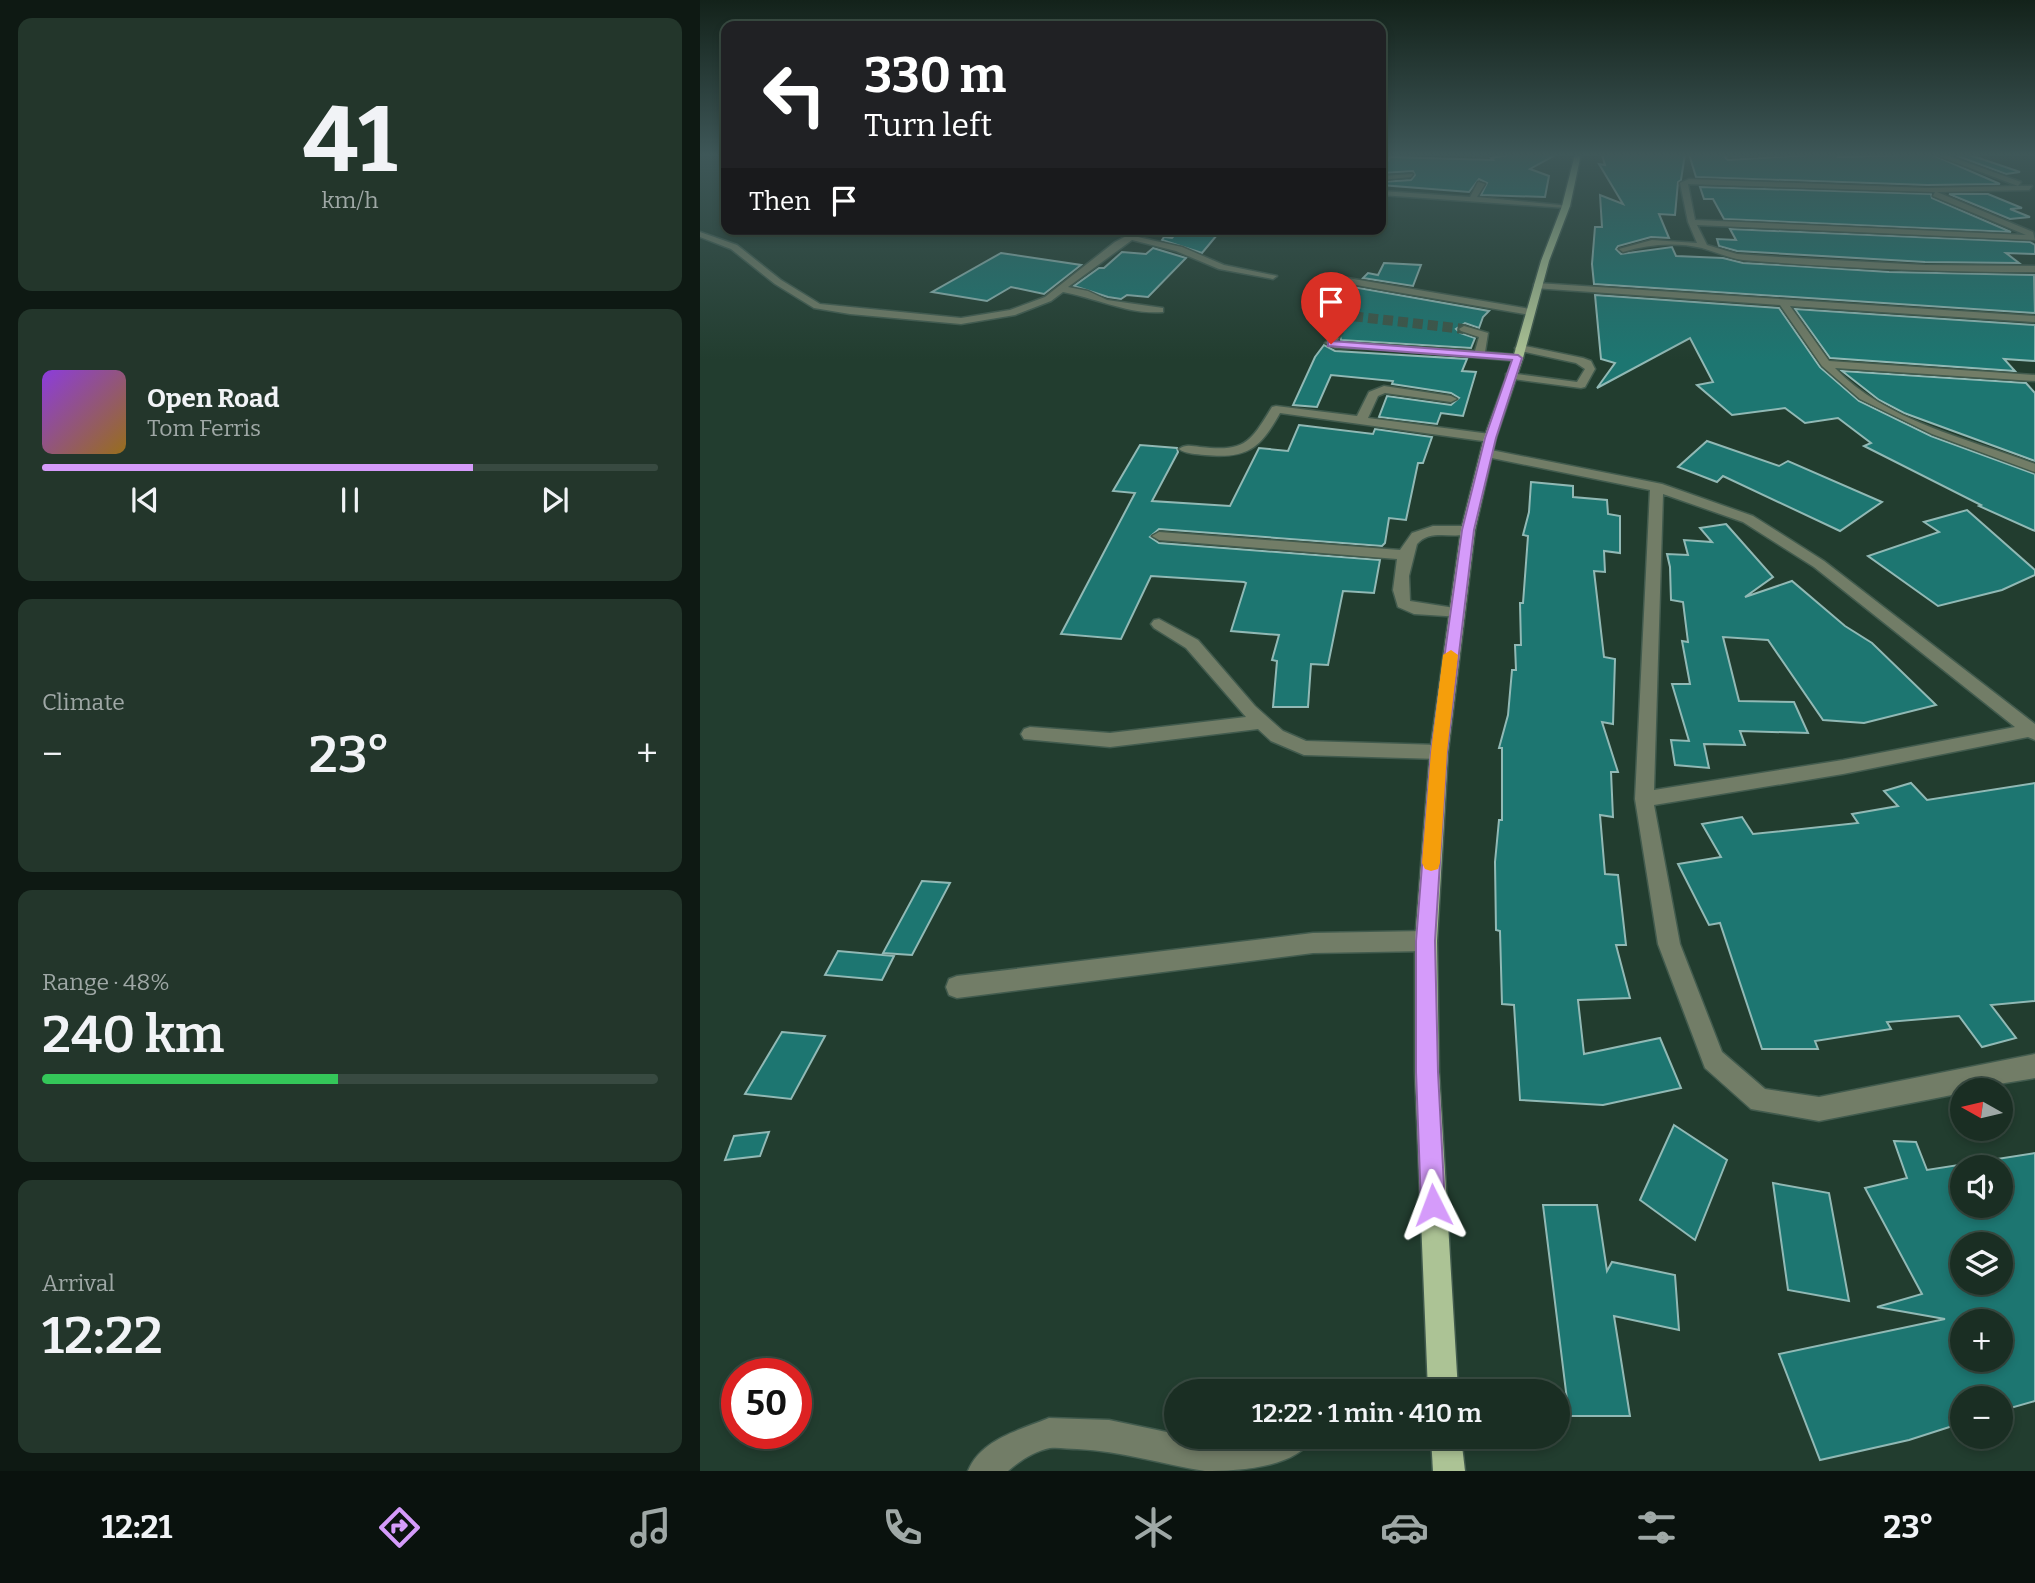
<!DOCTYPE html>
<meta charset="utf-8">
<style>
body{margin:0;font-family:Bitter,serif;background:#23362b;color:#f1f3f6;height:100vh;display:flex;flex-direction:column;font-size:26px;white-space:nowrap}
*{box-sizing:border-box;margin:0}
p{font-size:23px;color:#9fa8a6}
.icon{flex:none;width:38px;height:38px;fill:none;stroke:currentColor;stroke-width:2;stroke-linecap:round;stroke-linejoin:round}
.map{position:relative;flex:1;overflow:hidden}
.details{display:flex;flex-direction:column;gap:18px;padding:18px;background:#0e1913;width:700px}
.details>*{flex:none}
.hud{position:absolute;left:21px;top:21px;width:665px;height:214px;border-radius:14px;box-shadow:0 4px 10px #0003,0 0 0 2px #384a41;background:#202124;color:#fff;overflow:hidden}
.needle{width:46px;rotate:278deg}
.buttons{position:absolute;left:1250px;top:1078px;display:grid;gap:14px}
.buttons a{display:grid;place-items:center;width:63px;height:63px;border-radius:50%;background:#1a2e23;box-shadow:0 4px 10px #0003,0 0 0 2px #384a41;font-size:35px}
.speed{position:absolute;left:21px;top:1358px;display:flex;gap:14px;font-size:35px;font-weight:700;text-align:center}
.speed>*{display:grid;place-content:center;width:91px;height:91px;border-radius:50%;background:#1a2e23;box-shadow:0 4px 10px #0003,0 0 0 2px #384a41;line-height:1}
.speed .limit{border:10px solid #d22;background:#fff;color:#111}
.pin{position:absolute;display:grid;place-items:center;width:60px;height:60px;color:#fff;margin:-72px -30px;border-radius:50% 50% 50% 0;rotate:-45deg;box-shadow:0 0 7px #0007}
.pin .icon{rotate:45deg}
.me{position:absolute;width:77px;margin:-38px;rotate:357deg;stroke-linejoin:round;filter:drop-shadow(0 0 5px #0008)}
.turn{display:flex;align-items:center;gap:24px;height:147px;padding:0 28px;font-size:32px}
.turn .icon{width:91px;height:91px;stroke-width:2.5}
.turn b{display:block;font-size:49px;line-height:60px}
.then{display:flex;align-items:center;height:66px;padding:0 28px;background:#0003;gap:14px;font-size:26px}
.big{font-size:52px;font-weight:600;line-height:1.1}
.details .tile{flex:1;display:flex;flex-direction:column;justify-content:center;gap:10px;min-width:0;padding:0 24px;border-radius:14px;background:#23362b}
.details .dial{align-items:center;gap:0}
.dial b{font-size:91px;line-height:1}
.song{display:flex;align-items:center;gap:21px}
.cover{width:84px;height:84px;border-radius:10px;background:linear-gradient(135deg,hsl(270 70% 55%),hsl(40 70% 35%))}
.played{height:7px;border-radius:4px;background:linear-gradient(90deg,#d59bfa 70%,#384a41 70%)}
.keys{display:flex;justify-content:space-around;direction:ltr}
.heat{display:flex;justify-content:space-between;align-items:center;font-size:38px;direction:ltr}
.charge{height:10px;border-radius:5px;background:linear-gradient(90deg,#34c759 48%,#384a41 0)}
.trip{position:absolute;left:464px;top:1379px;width:406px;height:70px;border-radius:35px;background:#1a2e23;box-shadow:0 4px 10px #0003,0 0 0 2px #384a41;font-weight:600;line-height:70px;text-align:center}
.tab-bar{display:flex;height:112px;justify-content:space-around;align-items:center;background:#0a120e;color:#9fa8a6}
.tab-bar .icon{width:49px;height:49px}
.tab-bar .current{color:#d59bfa}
.tab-bar b{font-size:32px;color:#f1f3f6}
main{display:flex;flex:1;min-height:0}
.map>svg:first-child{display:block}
.building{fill:#1d7671;stroke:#91b9b5;stroke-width:2;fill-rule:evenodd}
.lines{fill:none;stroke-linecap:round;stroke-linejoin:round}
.minor-tunnel{stroke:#3c5648;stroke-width:10;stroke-dasharray:10 5;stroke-linecap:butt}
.minor-casing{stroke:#425b4e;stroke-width:3}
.major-casing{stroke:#425b4e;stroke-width:3}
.minor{fill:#727d67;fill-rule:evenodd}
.major{fill:#acc395;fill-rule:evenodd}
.route{fill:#d59bfa;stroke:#8a65a2;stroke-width:2}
.slow{fill:#f59e0b}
</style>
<main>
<section class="details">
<div class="tile dial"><b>41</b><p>km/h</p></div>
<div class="tile">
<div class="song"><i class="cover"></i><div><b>Open Road</b><p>Tom Ferris</p></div></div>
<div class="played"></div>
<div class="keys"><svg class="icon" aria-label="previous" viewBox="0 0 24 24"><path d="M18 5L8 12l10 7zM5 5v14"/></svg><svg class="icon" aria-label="pause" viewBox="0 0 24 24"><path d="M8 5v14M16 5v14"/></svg><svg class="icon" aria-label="next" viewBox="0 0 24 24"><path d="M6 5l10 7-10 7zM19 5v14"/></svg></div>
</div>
<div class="tile"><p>Climate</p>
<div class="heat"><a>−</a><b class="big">23°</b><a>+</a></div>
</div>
<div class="tile"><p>Range · 48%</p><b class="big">240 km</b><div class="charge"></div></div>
<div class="tile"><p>Arrival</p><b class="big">12:22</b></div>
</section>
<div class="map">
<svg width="1335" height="1471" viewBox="0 0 1335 1471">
<rect width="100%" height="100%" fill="#223d2f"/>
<g class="building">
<path d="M813,154H857L830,169L849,176L845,197L781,195L787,183L779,179L769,192L681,185V182L711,180L715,175L713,171L683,173L689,157L793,160L791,158Z"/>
<path d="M985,154L981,180L978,182L975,215L959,214L969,238L951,237L918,246L916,249L921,254L972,247L976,256L1023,258L1043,263L1079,265L1189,272L1334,275L1335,313L894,284L892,264L895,227H902L900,195L923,204L899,164L905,165L902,155Z"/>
<path d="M989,154H1028L1025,157L1028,160L1123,154H1138V157L1231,154L1300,184L1227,185L996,177Z"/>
<path d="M1252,154H1267L1320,172L1306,174Z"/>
<path d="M1000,187L1231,194L1232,198L1311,232L1024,219L1013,199H1004Z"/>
<path d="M1249,194H1288L1322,208L1310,209L1330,217L1310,219Z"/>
<path d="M480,229H522L502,253L462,240L464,237L472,238Z"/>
<path d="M1030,229L1330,242L1335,245V254L1306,253L1319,263L1225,262L1037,251L1019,246L1017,239L1036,240Z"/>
<path d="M453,248L486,258L448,297L427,295L421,299L408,297L374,286L399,268H404L422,252L446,254Z"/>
<path d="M301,253L381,265L344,294L311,287L287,301L232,292Z"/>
<path d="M684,263L721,265L713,286L663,278L668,273L678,275Z"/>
<path d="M653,287L789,311L783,317L779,328L765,323L756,329L760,333L775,338L771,348L641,340L640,336L632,333L651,306H641Z"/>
<path d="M895,295L1079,308L1120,367L1159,401L1231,436L1335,474V531L1279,506L1281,505L1164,446L1171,443L1138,418L1105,423L1085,408L1032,415L997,385L1013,382L990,338L897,388L915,363L901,359Z"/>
<path d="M1095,309L1335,325V361L1304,359L1315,371L1130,358Z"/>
<path d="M624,345L635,351L767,359L762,371L776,372L763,416L741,413L737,424L679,417L687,396L751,405L759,398L751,393L692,384L693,381L631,375L617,407L593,405L615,357Z"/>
<path d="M1142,371L1326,383L1335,393V461L1204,413L1179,400Z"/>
<path d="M599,425L673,434L675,429L732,437L723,463H718L706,520L689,518L685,543L682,546L459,529L450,537L459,543L680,560L674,593L643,591L628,665L611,664L608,707H573L577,661L572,660L579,635L531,631L546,583L544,582L451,576L421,639L361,634L435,493L413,491L440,445L477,448L478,452L452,501L530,506L559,448L588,451Z"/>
<path d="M1007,441L1079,466L1088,461L1182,502L1140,531L1023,476L1017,482L978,467Z"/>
<path d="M831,482L873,486V497L907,500L908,514L920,516V553L904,551L905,572L894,571L904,657L915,659L913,724L902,722L918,772H911L913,817L900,815L905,874L918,875L926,945H916L930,998L878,1000L884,1054L960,1038L981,1088L903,1105L820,1100L814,1005L802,1004L800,931L796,930L795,862L799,820H802V748H799L808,715L812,670H816L815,645H821L820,603H823L828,536L823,535L829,512Z"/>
<path d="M1267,510L1335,570V575L1302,590L1238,606L1168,556L1239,532L1224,522Z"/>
<path d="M1026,524L1073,577L1045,597L1092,581L1145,626L1172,643L1236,705L1164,723L1123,720L1068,640L1023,637L1039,701L1094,702L1108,733L1040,731L1045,745L1004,744L1009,768L975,765L971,740L989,741L972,684H990L982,641L988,642L983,602L971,600L970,567L967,554L988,555L984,540L1012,542L1000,528Z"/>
<path d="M1211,783L1227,800L1335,783V1001L1291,1005L1316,1038L1282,1047L1259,1016L1187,1022L1191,1029L1115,1041L1118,1049H1062L1020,923L1009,925L978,864L1021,857L1002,824L1042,817L1053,834L1158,823L1152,814L1198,806L1184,791Z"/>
<path d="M222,881L250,883L212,955L183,953Z"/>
<path d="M138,951L194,956L182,980L125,975Z"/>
<path d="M82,1032L125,1036L91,1099L45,1094Z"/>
<path d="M974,1125L1027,1160L995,1240L940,1200Z"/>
<path d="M69,1132L60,1156L25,1160L34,1136Z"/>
<path d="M1194,1141L1216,1142L1227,1170L1335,1153V1401L1300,1411V1398H1262V1423L1209,1440L1120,1460L1079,1354L1245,1319L1177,1307L1222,1294L1165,1188L1207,1178ZM1262,1167H1300V1206H1262ZM1262,1244H1300V1283H1262ZM1262,1321H1300V1360H1262Z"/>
<path d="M1073,1183L1129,1193L1149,1301L1088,1290Z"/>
<path d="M843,1205H897L907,1271L912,1262L975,1275L979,1330L914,1316L930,1416H869Z"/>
</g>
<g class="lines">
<path class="minor-tunnel" d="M634,338L651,316L764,329"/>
<defs>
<g id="minor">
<path d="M719,154H791L788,156Z"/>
<path d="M1047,154H1121L1028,157Z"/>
<path d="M1233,154H1243L1321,182L1318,186H1332L1329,190L1237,192L1333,232L1335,240L997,225L1007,245L1037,254L1079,257L1225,265L1335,266V272C1238,272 1140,268 1043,260C1028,258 1016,252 1002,248C975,242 949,244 923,252L919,249L952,240L997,243L988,222L980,183L989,179L1227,188L1318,186ZM988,184L1235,192L1233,196L1326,235L995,220Z"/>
<path d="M713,174L711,177L681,180V176Z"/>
<path d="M778,182L785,184L777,197L870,206L866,208L681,195V191L770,197Z"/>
<path d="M440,229H450L438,237L482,247L524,265L577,276L573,279L519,269L476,251L432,240L368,287L388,291L407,300L463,308V312C429,315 396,298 363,292L351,301L315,315L261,324L150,314L114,308L75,284L31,249L0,237V232L37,245L81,280L120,304L261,318L310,310L345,297L415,242Z"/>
<path d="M624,274L830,309L835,312L830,315L621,279V275Z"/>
<path d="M837,283L1335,316V322L1090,306L1129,361L1335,375V381L1135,368C1185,421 1269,439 1335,464V472L1232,434L1160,399L1122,366L1080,305L834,288V284Z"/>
<path d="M764,326L788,333L785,352L818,355L823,358L818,361L680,349L635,348L625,343L634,335L639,338L636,342L775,351L779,337L761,331L759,329Z"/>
<path d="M820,345L883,358L891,361L895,369L885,387L881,388L806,378V374L810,373L877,382L885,369L876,363L816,350L815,348Z"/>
<path d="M684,386L751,396L757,399L751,402L685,393L678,396L668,418L790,434L796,438L790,442L580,413C560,449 547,459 505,455C496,454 486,454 479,449C485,444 492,446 500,447C545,452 550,443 572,407L576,406L657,416L669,392Z"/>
<path d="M786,449L962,484L1053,516L1124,561L1335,724V740L1328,737L1143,774L954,805L980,944L1022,1052L1065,1089L1119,1097L1335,1054V1078L1262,1090V1093L1119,1121L1051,1109L1005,1068L958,944L935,799L950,490L782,456V450ZM963,494L1043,522L1114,567L1315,727L1143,760L954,790Z"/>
<path d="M733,526H768L775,530C759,543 733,526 717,544L709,576L710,601L761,609L764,613L761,617L714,614L698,607L693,590L697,559L459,540L452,536L459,532L700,550L712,533Z"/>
<path d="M459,619L498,640L555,706L583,731L606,741L739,745L745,747L748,752L745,757L739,759L604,755L571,741L558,729L410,747L324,739L321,734L324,729L330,727L410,733L546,717L486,648L454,628L451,624L454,620Z"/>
<path d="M726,931L734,934L737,941L734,948L726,951L613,953L257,998L249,995L246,987L249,979L257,976L613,933Z"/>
<path d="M349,1418L409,1420L476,1434V1437L519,1442L559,1437H612C599,1468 535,1471 505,1471C462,1464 421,1451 377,1449C369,1449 358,1447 350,1448C335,1451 319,1461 308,1471H268C281,1439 320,1430 349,1418Z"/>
</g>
<g id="major">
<path d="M875,154H881L870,206L849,261L823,358L796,438L775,530L748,752L737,941L739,1072L758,1391H728L715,1072V941L730,752L761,530L784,438L813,358L841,261L862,206Z"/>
<path d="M731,1437H761L765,1471H733Z"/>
</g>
</defs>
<use href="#minor" class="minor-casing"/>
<use href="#major" class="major-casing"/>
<use href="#minor" class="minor"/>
<use href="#major" class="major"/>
</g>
<linearGradient id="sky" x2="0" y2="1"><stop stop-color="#13221a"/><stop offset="0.43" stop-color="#3e5758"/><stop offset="1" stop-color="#3e5758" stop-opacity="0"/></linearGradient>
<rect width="1335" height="360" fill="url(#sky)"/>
<path class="route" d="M631,341L818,355L822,358L796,438L774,530L747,752L735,941L738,1072L745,1205L742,1213L733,1217L725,1213L721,1205L716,1072V941L731,752L762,530L785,438L812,360L628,346V342Z"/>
<path class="slow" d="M751,650L758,655L747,752L740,863L738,869L731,871L725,869L722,863L731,752L743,655Z"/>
</svg>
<div class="buttons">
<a><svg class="needle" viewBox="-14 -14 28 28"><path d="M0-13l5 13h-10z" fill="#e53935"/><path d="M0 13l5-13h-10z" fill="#9fa8a6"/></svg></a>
<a><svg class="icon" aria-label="sound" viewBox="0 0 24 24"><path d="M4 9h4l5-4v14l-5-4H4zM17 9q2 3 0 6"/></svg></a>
<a><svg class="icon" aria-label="layers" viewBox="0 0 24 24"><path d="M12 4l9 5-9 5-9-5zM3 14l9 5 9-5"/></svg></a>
<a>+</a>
<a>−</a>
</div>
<div class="speed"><div class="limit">50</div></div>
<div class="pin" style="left:631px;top:344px;background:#d93025"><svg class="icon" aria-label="arrive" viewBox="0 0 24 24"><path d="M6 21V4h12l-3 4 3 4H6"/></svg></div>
<svg class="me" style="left:733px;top:1205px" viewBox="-20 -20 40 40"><path d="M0-17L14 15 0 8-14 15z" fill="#d59bfa" stroke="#fff" stroke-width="4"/></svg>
<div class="trip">12:22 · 1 min · 410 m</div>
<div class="hud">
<div class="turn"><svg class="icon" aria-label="left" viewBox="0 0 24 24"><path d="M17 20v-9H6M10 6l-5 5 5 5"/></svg><div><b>330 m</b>Turn left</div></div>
<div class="then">Then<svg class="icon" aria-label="arrive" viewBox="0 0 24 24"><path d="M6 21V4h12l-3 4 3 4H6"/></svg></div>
</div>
</div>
</main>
<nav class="tab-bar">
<b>12:21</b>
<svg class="icon current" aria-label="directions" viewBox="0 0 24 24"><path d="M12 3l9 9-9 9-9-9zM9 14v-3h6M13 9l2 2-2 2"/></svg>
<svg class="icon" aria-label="music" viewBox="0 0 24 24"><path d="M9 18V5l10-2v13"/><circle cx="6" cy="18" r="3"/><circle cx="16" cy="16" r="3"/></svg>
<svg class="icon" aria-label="phone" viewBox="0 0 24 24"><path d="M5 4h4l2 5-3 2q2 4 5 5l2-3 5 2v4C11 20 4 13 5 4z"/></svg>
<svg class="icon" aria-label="climate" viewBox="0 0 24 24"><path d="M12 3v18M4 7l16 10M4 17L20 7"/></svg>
<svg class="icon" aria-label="car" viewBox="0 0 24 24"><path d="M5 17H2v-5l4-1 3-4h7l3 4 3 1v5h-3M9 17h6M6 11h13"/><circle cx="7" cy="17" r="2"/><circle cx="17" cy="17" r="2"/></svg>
<svg class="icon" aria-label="filters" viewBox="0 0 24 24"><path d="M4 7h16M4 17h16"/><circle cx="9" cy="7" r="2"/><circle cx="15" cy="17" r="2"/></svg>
<b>23°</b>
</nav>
